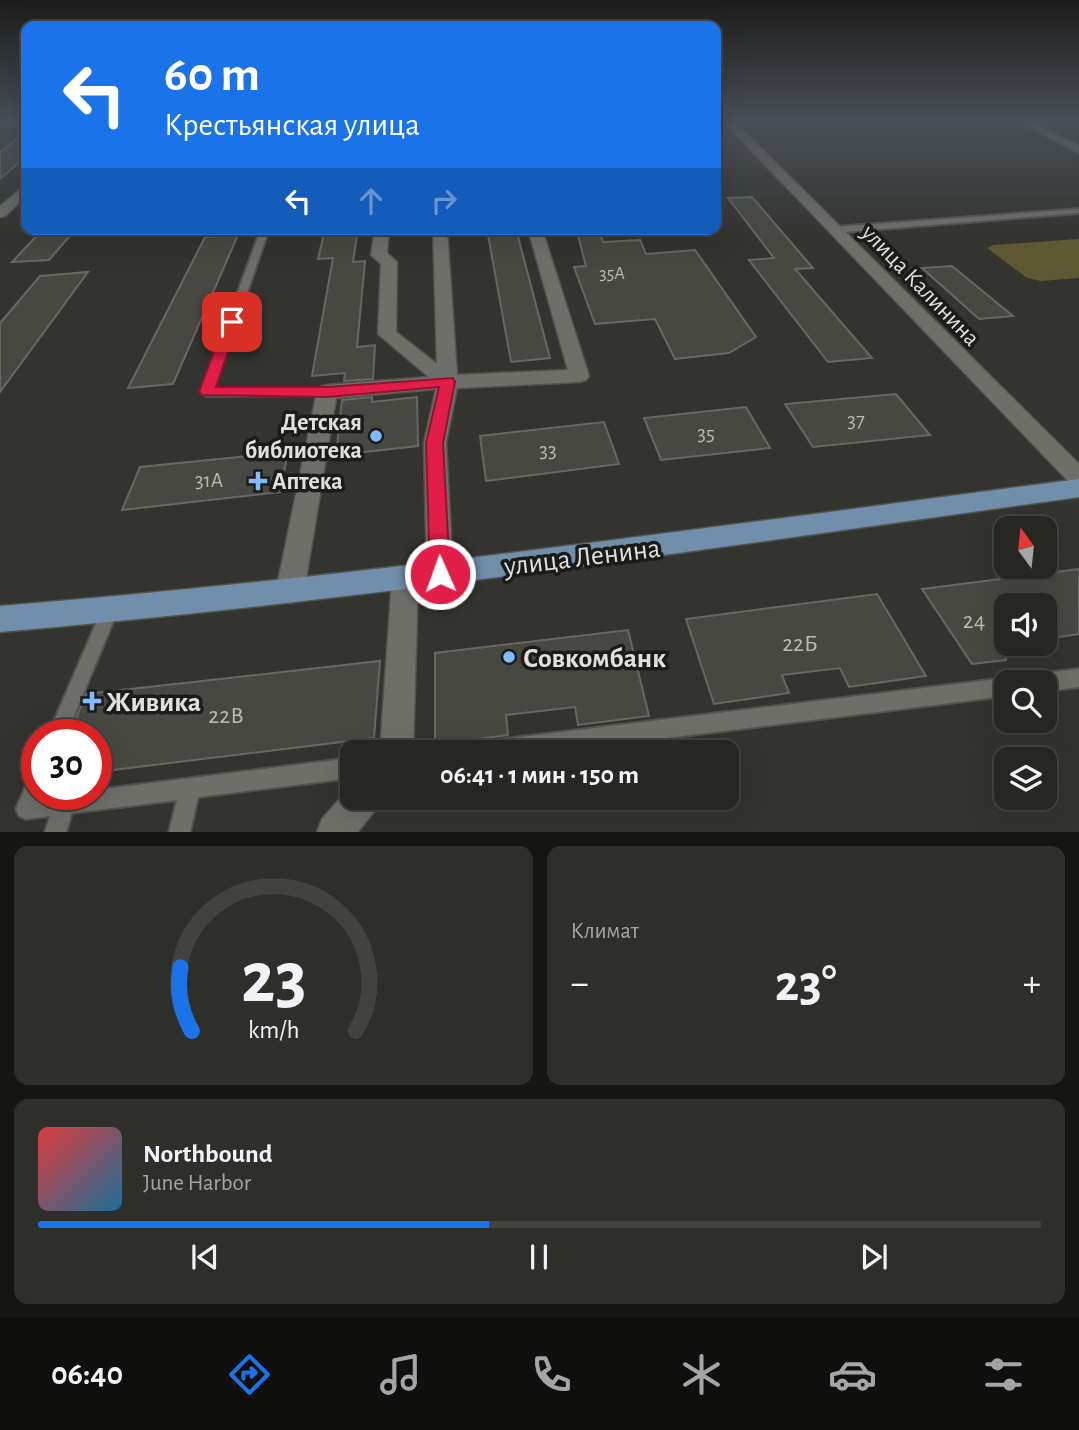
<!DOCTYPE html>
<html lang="ru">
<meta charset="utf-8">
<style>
body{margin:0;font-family:"Alegreya Sans",sans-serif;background:#2e2e2b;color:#f1f3f6;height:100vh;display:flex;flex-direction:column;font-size:26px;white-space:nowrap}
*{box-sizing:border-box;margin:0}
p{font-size:23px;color:#a4a5a6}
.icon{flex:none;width:38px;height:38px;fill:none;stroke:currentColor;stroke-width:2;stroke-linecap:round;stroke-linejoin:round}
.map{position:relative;height:832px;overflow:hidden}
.panel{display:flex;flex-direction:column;gap:14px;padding:14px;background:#151513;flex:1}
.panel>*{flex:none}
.banner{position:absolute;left:21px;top:21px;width:700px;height:214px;border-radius:14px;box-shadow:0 7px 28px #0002,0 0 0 2px #424341;background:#1a73e8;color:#fff;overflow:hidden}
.needle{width:46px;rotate:345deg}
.buttons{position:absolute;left:994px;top:516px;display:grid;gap:14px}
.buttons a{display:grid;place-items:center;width:63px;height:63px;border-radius:14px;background:#262623;box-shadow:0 7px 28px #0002,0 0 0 2px #424341;font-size:35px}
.speed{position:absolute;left:21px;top:719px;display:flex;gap:14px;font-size:35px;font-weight:700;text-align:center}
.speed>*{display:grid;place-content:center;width:91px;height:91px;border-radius:50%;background:#262623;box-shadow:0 7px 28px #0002,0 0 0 2px #424341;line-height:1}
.speed .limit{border:10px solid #d22;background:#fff;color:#111}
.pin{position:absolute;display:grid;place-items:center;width:60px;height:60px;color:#fff;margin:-30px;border-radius:14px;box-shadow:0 4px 10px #0006}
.me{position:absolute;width:77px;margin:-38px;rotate:358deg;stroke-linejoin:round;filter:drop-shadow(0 0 5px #0008)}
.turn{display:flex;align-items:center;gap:24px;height:147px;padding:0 28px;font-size:32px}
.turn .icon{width:91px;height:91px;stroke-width:2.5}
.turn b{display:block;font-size:49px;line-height:60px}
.lanes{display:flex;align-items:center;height:66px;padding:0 28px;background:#0003;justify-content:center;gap:35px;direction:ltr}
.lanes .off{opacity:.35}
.big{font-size:52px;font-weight:600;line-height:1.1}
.panel .card{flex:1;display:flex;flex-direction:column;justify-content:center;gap:10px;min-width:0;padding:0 24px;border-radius:14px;background:#2e2e2b}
.panel .dial{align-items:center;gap:0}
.dial svg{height:182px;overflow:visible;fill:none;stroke:#424341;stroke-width:7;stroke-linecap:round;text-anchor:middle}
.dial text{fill:#f1f3f6;stroke:none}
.song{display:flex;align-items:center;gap:21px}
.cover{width:84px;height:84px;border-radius:10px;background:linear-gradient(135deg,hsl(0 70% 55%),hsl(200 70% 35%))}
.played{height:7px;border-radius:4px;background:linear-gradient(90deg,#1a73e8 45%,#424341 45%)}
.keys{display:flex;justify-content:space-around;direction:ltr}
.heat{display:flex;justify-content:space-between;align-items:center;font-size:38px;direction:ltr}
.panel .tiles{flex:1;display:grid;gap:14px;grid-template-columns:1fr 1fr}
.card:last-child{grid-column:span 2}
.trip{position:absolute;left:340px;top:740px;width:399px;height:70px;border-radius:14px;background:#262623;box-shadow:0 7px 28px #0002,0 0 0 2px #424341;font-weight:600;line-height:70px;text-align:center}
.tab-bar{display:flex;height:112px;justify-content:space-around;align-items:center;background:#0f0f0e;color:#a4a5a6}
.tab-bar .icon{width:49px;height:49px}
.tab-bar .current{color:#1a73e8}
.tab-bar b{font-size:32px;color:#f1f3f6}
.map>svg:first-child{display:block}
.green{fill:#5d5832}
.building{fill:#484843;stroke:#686763;stroke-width:2}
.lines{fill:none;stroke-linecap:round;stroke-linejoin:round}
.lane-casing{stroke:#52524e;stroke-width:4}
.street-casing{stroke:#52524e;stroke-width:3}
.secondary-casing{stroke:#52524e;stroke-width:3}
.primary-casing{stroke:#52524e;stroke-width:3}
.lane{fill:#6f6f6a;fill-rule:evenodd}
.street{fill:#6f6f6a;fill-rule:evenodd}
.secondary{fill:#6f6f6a;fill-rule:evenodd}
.primary{fill:#718eaa;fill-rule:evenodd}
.route{fill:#e11d48;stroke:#92132f;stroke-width:2}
.poi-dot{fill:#80bdfa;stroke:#1b1b19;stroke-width:2.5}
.labels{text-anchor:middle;stroke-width:7;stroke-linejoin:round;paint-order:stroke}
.far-number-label{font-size:18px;fill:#babab6}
.number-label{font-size:21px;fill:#babab6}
.street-label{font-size:24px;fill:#e0e0dd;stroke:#1b1b19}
.poi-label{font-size:24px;font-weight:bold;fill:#e0e0dd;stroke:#1b1b19;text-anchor:end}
.near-number-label{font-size:24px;fill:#babab6}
.near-street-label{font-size:28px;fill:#e0e0dd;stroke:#1b1b19}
.near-poi-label{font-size:28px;font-weight:bold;fill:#e0e0dd;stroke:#1b1b19;text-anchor:start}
</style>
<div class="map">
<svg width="1079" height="832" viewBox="0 0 1079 832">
<rect width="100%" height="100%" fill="#33332f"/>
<path class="green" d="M1079,239V278L1041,281L1027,278L987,248L993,245Z"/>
<g class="building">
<path d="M26,132V156L0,179V152Z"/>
<path d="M752,197L813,268L795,269L872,358L828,362L749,260L774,258L728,198Z"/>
<path d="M43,229H76L49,260L12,262Z"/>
<path d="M325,229H358L353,262L365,261L357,347L375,345L373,379L344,381L345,373L312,376L333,258L318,259Z"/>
<path d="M487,229H516L550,358L511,362Z"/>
<path d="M599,231L603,242L640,240L646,254L695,250L756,337L729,353L675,359L655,319L595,324L574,267L586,266L577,232Z"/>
<path d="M238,235L173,384L128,388L205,237Z"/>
<path d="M952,266L1013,316L979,319L922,268Z"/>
<path d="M88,272L0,392V323L40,276Z"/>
<path d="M896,394L930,435L813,447L785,404Z"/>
<path d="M372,397V402L417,397L418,446L336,455L342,400Z"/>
<path d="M746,407L770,448L661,460L644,418Z"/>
<path d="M604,422L619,464L486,481L480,436Z"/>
<path d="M288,452L280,492L122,510L140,467Z"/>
<path d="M1079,569V634L1045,639V606H1006V660L972,664L922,589Z"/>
<path d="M877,594L926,676L849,687L840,668L782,675L789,693L714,704L686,619Z"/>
<path d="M628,630L649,716L578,725L575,707L506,715L508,735L435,745V653Z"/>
<path d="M380,661L374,738L96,772V735H69L86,694Z"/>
</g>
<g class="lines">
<defs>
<g id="lane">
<path d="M1079,209V213L833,233L829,230L833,227Z"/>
<path d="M261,229H269L214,388H327L331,389L333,392L331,395L207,396L201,392Z"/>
<path d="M110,603L116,605L118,610L66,735H48L104,605Z"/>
<path d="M1079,669V687L1045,691V682H1035L1038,676L1044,673Z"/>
<path d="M1006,678L1013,682H1006V696L553,752H470L473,745L480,742Z"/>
<path d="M352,758V778L198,797L190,832H169L177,800L72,813L66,832H45L50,816L26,819L19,816L16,809L30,776L37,773V794H42L41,797L60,794H96V790Z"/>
</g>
<g id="street">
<path d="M725,123H736L1079,464V487L1071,484Z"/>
<path d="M26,185V196L5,216L0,217V206Z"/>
<path d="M375,229H389L387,253L397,262L396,332L437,364L433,229H447L457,375L568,370L528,229H542L589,376L586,380L579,382L457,388L446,443L453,574L449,582L440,586L431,582L427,574L424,443L436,389L336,398L304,591L300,600L290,603L280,600L276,591L317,392L320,387L327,385L429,377L378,334L381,264L371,255Z"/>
<path d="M405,567L414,571L418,579L413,752H380L392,579L396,571Z"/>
<path d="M352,785V798H380L375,810L358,832H317L322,819Z"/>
</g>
<path id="secondary" d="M1021,123H1034L1079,146V153Z"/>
<path id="primary" d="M1079,479V497C720,547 361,601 0,632V606C361,577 720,526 1079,479Z"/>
</defs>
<use href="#lane" class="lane-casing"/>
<use href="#street" class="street-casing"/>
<use href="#secondary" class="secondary-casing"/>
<use href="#primary" class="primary-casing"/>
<use href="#lane" class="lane"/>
<use href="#street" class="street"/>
<use href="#secondary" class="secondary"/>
<use href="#primary" class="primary"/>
</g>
<linearGradient id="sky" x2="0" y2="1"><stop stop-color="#1c1c1a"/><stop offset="0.51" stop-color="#4a5058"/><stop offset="1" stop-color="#4a5058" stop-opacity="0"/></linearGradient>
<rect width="1079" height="239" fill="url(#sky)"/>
<path class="route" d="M232,318L238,322L216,387H327L453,378L455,382L443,443L450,574L447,581L440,583L433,581L430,574L426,443L439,387L327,397L202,395L199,392L225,322Z"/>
<g class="poi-dot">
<circle cx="376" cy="436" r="7"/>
<path d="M254.5 470.5h7v7h7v7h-7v7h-7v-7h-7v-7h7z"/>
<circle cx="509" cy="657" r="7"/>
<path d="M88.5 690.5h7v7h7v7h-7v7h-7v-7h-7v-7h7z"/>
</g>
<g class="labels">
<g class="far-number-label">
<text x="612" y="279">35А</text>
</g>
<g class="number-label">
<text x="856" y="427">37</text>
<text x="706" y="440">35</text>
<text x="548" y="457">33</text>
<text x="209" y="487">31А</text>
</g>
<g class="street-label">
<text transform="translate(921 285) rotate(46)" y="8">улица Калинина</text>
</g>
<g class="poi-label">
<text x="362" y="430">Детская<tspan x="362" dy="28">библиотека</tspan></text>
<text x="272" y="489" text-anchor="start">Аптека</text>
</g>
<g class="near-number-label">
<text x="974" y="628">24</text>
<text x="800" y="651">22Б</text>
<text x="226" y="723">22В</text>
</g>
<g class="near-street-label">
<text transform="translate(582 556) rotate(-7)" y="10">улица Ленина</text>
</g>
<g class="near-poi-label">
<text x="523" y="667">Совкомбанк</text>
<text x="106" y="711">Живика</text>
</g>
</g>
</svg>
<div class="buttons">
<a><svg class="needle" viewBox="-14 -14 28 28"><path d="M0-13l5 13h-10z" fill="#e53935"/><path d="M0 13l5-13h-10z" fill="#a4a5a6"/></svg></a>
<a><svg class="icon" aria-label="sound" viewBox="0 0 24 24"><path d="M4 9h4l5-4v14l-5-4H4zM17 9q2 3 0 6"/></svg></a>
<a><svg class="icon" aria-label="search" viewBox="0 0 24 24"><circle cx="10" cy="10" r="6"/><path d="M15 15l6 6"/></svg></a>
<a><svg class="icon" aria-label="layers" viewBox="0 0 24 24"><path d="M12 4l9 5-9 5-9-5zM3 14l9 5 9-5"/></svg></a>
</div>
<div class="speed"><div class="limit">30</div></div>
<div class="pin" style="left:232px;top:322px;background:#d93025"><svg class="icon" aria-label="arrive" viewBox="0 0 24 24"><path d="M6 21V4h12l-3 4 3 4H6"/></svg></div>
<svg class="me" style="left:440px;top:574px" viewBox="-20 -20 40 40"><circle r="17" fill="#e11d48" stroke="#fff" stroke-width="3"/><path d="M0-11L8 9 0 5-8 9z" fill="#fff"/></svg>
<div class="trip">06:41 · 1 мин · 150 m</div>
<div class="banner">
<div class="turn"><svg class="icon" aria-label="left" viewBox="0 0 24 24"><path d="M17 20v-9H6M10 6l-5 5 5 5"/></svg><div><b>60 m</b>Крестьянская улица</div></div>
<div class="lanes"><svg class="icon" aria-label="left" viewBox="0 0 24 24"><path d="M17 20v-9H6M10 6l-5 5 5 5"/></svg><svg class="icon off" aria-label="ahead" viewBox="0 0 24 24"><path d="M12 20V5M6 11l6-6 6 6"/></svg><svg class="icon off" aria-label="right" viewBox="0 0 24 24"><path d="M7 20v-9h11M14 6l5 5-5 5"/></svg></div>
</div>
</div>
<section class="panel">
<div class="tiles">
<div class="card dial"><svg viewBox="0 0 100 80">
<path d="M14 69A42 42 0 1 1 86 69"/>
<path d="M14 69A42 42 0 0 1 9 41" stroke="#1a73e8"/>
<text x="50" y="56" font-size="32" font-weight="700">23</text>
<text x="50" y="72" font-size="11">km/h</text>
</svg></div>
<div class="card"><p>Климат</p>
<div class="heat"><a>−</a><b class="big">23°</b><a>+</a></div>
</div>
<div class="card">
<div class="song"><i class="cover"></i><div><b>Northbound</b><p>June Harbor</p></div></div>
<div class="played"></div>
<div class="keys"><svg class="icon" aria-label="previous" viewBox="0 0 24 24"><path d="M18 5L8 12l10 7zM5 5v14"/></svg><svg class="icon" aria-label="pause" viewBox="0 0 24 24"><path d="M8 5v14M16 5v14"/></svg><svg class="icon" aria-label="next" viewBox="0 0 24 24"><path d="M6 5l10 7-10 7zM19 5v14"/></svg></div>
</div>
</div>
</section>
<nav class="tab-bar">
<b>06:40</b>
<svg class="icon current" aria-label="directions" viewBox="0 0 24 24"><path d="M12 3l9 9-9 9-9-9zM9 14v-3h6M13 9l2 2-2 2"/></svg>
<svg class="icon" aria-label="music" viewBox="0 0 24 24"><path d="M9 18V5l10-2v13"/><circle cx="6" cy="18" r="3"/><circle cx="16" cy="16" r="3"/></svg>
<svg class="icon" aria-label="phone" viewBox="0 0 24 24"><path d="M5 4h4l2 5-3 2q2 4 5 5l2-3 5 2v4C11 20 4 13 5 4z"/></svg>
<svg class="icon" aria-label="climate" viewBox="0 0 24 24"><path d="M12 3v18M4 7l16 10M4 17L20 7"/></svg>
<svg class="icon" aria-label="car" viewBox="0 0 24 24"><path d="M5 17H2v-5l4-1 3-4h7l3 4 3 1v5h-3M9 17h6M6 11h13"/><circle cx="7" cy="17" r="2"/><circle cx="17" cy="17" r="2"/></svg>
<svg class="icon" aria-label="filters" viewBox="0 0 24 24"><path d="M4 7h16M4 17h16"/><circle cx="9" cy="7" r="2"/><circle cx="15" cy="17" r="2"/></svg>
</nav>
